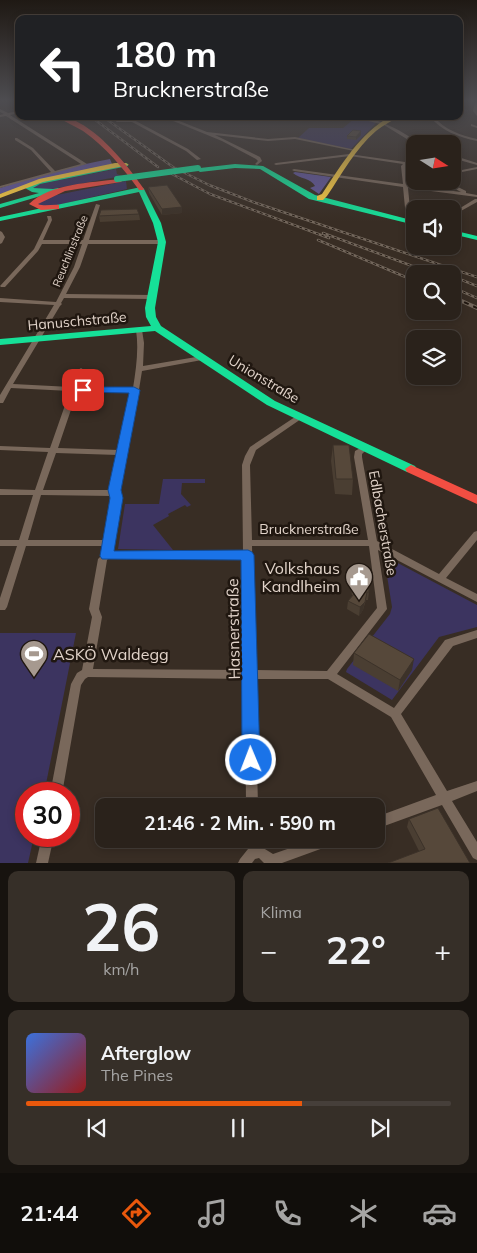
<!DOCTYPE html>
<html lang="de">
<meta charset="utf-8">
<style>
body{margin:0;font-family:Mulish,sans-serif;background:#362f28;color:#f1f3f6;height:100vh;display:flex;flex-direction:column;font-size:19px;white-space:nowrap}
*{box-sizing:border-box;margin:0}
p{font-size:16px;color:#a5a4a3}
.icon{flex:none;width:28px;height:28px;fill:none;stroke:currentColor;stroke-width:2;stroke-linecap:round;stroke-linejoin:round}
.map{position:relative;height:863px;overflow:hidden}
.side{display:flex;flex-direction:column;gap:8px;padding:8px;background:#17130f;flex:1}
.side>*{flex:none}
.top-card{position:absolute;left:15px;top:15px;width:448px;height:105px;border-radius:10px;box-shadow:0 2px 8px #0003,0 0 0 1px #463f3a;background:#202124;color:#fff;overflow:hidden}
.needle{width:32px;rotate:102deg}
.controls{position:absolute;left:406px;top:135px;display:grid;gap:10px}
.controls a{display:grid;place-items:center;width:55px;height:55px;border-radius:10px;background:#2a221b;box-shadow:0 2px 8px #0003,0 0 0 1px #463f3a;font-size:25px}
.speed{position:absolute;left:15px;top:782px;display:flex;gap:10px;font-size:25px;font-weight:700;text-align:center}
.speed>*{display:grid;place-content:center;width:65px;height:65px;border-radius:50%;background:#2a221b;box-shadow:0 2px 8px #0003,0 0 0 1px #463f3a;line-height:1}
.speed .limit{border:8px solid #d22;background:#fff;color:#111}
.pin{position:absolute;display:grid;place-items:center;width:42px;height:42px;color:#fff;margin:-21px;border-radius:10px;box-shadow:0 2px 8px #0006}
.me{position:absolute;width:55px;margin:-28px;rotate:359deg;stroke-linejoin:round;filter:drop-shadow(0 0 4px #0008)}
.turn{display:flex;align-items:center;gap:18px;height:105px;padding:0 15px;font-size:22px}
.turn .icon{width:65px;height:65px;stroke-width:2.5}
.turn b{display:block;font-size:35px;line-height:42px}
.big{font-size:38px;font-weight:700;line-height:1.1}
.side .card{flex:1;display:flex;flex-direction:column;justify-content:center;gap:8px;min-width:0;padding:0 18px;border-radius:10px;background:#362f28}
.side .dial{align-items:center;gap:0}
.dial b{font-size:65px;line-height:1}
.song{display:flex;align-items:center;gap:15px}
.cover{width:60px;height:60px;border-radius:8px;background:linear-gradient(135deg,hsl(220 70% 55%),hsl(0 70% 35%))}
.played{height:5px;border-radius:2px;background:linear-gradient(90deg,#ea580c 65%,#463f3a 65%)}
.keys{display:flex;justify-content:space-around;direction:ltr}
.heat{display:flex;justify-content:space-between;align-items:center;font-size:28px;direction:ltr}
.side .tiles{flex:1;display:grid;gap:8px;grid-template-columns:1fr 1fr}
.card:last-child{grid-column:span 2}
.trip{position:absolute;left:95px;top:798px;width:290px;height:50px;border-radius:10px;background:#2a221b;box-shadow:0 2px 8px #0003,0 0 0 1px #463f3a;font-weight:700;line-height:50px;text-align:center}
.menu{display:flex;height:80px;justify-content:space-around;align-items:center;background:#110e0b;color:#a5a4a3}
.menu .icon{width:35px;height:35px}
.menu .on{color:#ea580c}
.menu b{font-size:22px;color:#f1f3f6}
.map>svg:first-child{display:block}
.green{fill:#3c3460}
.forest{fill:#62579a}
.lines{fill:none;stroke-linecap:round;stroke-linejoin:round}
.street{fill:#79685b;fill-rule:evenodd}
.fast{fill:#16e098;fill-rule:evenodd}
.slow{fill:#ffcf43;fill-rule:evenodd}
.jam{fill:#f24e42;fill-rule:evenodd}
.rail-far1-casing{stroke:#72665b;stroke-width:2.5}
.rail-casing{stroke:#72665b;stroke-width:4}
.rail-far1{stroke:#201710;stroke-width:1;stroke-dasharray:3;stroke-linecap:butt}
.rail{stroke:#201710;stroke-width:2;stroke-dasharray:5;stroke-linecap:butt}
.fast-bridge{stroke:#16e098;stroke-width:6}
.wall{fill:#4a3e32}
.shaded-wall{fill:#3c3229}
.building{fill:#56483a;stroke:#3c3229}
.route{fill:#1a73e8;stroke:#114b97}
.labels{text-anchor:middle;stroke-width:5;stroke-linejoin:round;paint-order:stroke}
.far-street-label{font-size:11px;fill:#e1d3c9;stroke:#201710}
.street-label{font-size:14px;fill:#e1d3c9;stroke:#201710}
.near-poi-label{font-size:16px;fill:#e1d3c9;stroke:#201710;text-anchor:end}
.near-street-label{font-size:16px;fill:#e1d3c9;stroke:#201710}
</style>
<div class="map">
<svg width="477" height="863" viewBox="0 0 477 863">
<rect width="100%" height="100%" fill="#382d24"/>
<g class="green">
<path d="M355,118L377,122L351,149L298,138L309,128H343Z"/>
<path d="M116,169L117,174L122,176L47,190L40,191L30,186Z"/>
<path d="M126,181L127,189L49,207L37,205L36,202L47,197Z"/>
<path d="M163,479H205V483H182L181,494L191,505L187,507L185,505L168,514L169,516L153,525L173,550L118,549L125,504H159Z"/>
<path d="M388,560L394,561L477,605V627L439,637L392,700L346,672L347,669L390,614L392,607L385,563Z"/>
<path d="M0,633H76L44,794H26V836H34L28,863H0Z"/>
</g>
<g class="forest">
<path d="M110,159L112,164L0,194V188C36,176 73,166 110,159Z"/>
<path d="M295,172L331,177L319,194L310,188L315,186C311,178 300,179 293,173Z"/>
</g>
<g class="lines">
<g class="street">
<path d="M477,102V116L473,111L475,103Z"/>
<path d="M0,109L8,113L19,111V113L10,115L87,164L0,188V186L51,172L31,150L15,140V138H17L33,148L55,171L81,164L6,116L0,117V115L4,114L0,112Z"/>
<path d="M161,116H167L207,132L268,139L295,137L356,150L354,151L295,139L268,141L215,135L260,157L262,161L257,165L255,164L258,161L256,159L222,141Z"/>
<path d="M349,116C376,116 399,129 420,144H415L384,125Z"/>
<path d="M429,116H433C445,130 460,135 477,139V141C458,137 442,131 429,116Z"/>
<path d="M117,120H134L188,149L201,159L197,160L186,151L132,122H116Z"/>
<path d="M471,124L477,126V128L471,126Z"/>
<path d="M349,154L405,162L415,155V158L409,163L415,166V169L406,165L405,166L407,185L461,192L440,181H446L466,191V193L477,195V197L408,188L411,219L406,223L403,221L406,218L403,187L294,171L292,170L294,169L403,184L401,166L403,164L350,156L276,165L274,164L276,163Z"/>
<path d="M452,155L477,163V165L452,158Z"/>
<path d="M477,167V169L452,174V172Z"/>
<path d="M475,199H477V202L452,216V213Z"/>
<path d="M96,204L100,205L89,240H162L165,242L162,244H88L80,267L66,294L152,295L155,297L152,299L64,298L61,303L62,304L60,306L13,384L71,387L78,370L81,368L84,370L78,388H133C136,369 139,349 136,330L139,328L142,330L144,343L143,366L202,356L205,358L202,360L142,371L136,408L118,490L121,498L112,552H243L242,465L245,456L250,447L298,415H301L302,417L301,419L256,450L250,465L252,540H368L354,457L355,451L364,446L368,448L362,454V457L377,541L439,574L474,532L477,531V540L446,578L477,594V602L378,550L387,609L337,674L394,708L445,640L477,630V638L453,646L401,714L447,791L477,781V791L452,801L477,842V860L473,858L442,805L376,829V817L436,795L391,717L328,679H255L258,806H246L245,679L88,677L85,679L81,685L62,794H50L71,684L77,673L82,670L92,617L89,609L98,559L103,554L104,546H26L7,607L5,610H0V598L17,546H0V540H19L33,495H0V489L35,490L48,452L0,450V446L50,448L70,391L11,388L3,403H0V395L54,305L0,302V298L56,302L74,267L82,244H42L38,251L5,287H1L0,286L34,249L48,220L47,216H51L52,220L43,240H83ZM77,392H132L119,450L58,448ZM56,453L118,455L110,490H43ZM41,495L112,496L113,498L105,540H28ZM252,546H369L377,608L327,671L255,670ZM109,558H243L244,670L93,669L102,617L99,609L107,560Z"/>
<path d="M0,231L2,232L5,237L2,243L0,244Z"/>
<path d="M42,836H54L48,863H36Z"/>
<path d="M246,839H258L260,846L273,854L316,839H339L337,843L282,863H264L259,858L255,859L252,863H238L240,859L248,849Z"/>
</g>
<g class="fast">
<path d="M126,163L128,164V166L40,184L33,188L53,189L58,188L61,190L0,208V204L39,193L32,192L25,188L36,181Z"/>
<path d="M235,164L263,166L315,195L415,221V225L309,199L260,169L235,168L200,172L197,170L200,168Z"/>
<path d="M141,187L144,189L161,223L166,242L155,308L156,317L161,326L275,401L415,466L417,469L415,472H407L267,405L155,331L0,345V339L151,326L146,317L145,308L158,242L153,223L139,192L0,221V217Z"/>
<path d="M452,230L477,236V240L452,234Z"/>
</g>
<g class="slow">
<path d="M391,116H399C391,122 383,125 376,131C355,149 342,174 327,196L323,200H317V196L322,194C342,164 359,134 391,116Z"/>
<path d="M115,163H126L129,165L43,182L0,198V194L39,179Z"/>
</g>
<g class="jam">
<path d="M56,116C89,116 127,164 144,189L143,190H139C123,168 106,147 83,131C75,126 65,122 56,116Z"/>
<path d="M119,179L122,181L121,182L65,191L38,204C45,207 52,204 59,205V209L41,210L29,204C51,183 90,183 119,179Z"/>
<path d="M411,465L477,495V504L407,472L405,469Z"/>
</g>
<defs>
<g id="rail-far1">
<path d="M90,116L158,167"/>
<path d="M102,116L173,167L209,185L256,203L477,277"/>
<path d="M172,174L210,194L329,238"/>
<path d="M323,233L434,274"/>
<path d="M318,240L415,281"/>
<path d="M452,276L477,286"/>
<path d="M452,287L477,298"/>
<path d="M452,297L457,299"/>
</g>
<path id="rail" d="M455,298L477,308"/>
</defs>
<use href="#rail-far1" class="rail-far1-casing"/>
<use href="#rail" class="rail-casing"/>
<use href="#rail-far1" class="rail-far1"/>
<use href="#rail" class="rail"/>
<path class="fast-bridge" d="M117,179L198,168"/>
</g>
<g class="wall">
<path d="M361,135L356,140L347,139V136Z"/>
<path d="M148,187L182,213L162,215L149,193Z"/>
<path d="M139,214L140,220L100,222L99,216Z"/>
<path d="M333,445L353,479L352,495L335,494L331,461Z"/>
<path d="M352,579L369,592L368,600H366L363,610L359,616L347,609L348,601L352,596L351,587Z"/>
<path d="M354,653L412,670L398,691L353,665Z"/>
<path d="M409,819L470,863L419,851L407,827Z"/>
</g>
<g class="shaded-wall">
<path d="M361,131V135L356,140V137Z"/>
<path d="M182,207V213L162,215V209Z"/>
<path d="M367,592L363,610L359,616L360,607Z"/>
<path d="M414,659L412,670L398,691L400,680Z"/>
</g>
<g class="building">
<path d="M353,130L361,131L356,137L347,136Z"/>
<path d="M167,185L182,207L162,209L148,187Z"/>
<path d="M137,209L139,214L99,216L101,210Z"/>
<path d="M333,445H349L353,479H336Z"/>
<path d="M352,579H366L368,581L369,592H367L365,602L360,607L348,601L354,594Z"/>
<path d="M369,634L414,659L400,680L354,653Z"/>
<path d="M438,808L470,863H388L425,849L409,819Z"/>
</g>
<linearGradient id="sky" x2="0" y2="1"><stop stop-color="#1f1914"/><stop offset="0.45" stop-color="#4d4c50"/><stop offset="1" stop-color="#4d4c50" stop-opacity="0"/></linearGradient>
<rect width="477" height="222" fill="url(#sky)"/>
<path class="route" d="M83,387H134L140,390L121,490L123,498L114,551L248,550L252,552L254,555L260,760L257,765L251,768L245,765L242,760L241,560L102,559L100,556L110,498L108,490L129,393L79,392L78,390L79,388Z"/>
<defs>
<symbol id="civic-pin" viewBox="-11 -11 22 30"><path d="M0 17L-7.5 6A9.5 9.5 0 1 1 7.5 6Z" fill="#a6998f" stroke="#201710"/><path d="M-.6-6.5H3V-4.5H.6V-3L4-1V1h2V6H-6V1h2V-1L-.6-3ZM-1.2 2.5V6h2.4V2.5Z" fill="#fff"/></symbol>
<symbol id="stadium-pin" viewBox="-11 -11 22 30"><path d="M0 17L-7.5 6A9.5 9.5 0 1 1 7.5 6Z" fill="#a6998f" stroke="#201710"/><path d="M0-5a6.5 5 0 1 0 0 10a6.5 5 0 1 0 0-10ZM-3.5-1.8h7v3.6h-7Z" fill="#fff"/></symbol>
</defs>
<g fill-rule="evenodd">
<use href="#civic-pin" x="343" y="561" width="32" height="43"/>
<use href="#stadium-pin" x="18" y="638" width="32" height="43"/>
</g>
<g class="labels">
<g class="far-street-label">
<text transform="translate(70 251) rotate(-68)" y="4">Reuchlinstraße</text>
</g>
<g class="street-label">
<text transform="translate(77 321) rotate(-5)" y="5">Hanuschstraße</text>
<text transform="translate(264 379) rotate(31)" y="5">Unionstraße</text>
<text transform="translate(383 523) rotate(80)" y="5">Edlbacherstraße</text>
<text x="309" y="534">Brucknerstraße</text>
</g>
<g class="near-poi-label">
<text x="340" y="574">Volkshaus<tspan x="340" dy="18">Kandlheim</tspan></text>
<text x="53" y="660" text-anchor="start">ASKÖ Waldegg</text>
</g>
<g class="near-street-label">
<text transform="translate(233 629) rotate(-91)" y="6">Hasnerstraße</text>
</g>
</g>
</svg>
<div class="controls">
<a><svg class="needle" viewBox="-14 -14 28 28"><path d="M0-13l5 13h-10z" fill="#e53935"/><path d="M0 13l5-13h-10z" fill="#a5a4a3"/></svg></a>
<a><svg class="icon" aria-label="sound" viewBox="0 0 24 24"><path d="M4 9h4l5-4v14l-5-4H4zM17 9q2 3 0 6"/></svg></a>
<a><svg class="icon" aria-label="search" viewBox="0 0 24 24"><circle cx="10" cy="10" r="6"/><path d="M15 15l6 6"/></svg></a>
<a><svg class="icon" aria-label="layers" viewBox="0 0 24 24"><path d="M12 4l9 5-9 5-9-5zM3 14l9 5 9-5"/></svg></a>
</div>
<div class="speed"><div class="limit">30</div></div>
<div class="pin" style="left:83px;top:390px;background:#d93025"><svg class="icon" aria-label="arrive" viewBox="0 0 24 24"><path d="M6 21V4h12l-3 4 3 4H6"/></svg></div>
<svg class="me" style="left:251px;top:760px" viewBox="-20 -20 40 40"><circle r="17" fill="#1a73e8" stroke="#fff" stroke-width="3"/><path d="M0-11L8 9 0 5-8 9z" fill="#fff"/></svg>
<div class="trip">21:46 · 2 Min. · 590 m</div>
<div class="top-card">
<div class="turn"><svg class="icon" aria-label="left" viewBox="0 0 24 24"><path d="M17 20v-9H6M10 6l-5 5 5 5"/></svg><div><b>180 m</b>Brucknerstraße</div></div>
</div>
</div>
<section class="side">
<div class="tiles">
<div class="card dial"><b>26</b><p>km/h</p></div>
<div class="card"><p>Klima</p>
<div class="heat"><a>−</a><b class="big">22°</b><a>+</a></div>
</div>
<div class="card">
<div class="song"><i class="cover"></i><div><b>Afterglow</b><p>The Pines</p></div></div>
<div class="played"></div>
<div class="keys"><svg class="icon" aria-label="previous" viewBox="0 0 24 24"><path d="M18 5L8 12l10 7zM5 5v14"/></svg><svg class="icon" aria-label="pause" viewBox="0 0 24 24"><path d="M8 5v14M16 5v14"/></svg><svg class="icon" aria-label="next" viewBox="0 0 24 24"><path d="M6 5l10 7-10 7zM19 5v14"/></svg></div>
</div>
</div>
</section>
<nav class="menu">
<b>21:44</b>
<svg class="icon on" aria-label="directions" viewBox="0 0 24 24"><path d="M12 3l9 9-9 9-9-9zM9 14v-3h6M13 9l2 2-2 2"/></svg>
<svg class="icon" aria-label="music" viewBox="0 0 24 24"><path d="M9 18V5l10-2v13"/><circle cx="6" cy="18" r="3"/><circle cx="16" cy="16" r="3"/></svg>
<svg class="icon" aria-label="phone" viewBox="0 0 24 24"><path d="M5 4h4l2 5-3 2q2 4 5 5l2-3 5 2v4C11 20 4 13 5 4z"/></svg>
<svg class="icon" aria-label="climate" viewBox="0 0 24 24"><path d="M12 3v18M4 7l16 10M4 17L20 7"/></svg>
<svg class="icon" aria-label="car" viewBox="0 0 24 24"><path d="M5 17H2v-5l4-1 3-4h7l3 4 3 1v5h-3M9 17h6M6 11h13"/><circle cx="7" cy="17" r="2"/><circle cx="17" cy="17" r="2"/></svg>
</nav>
